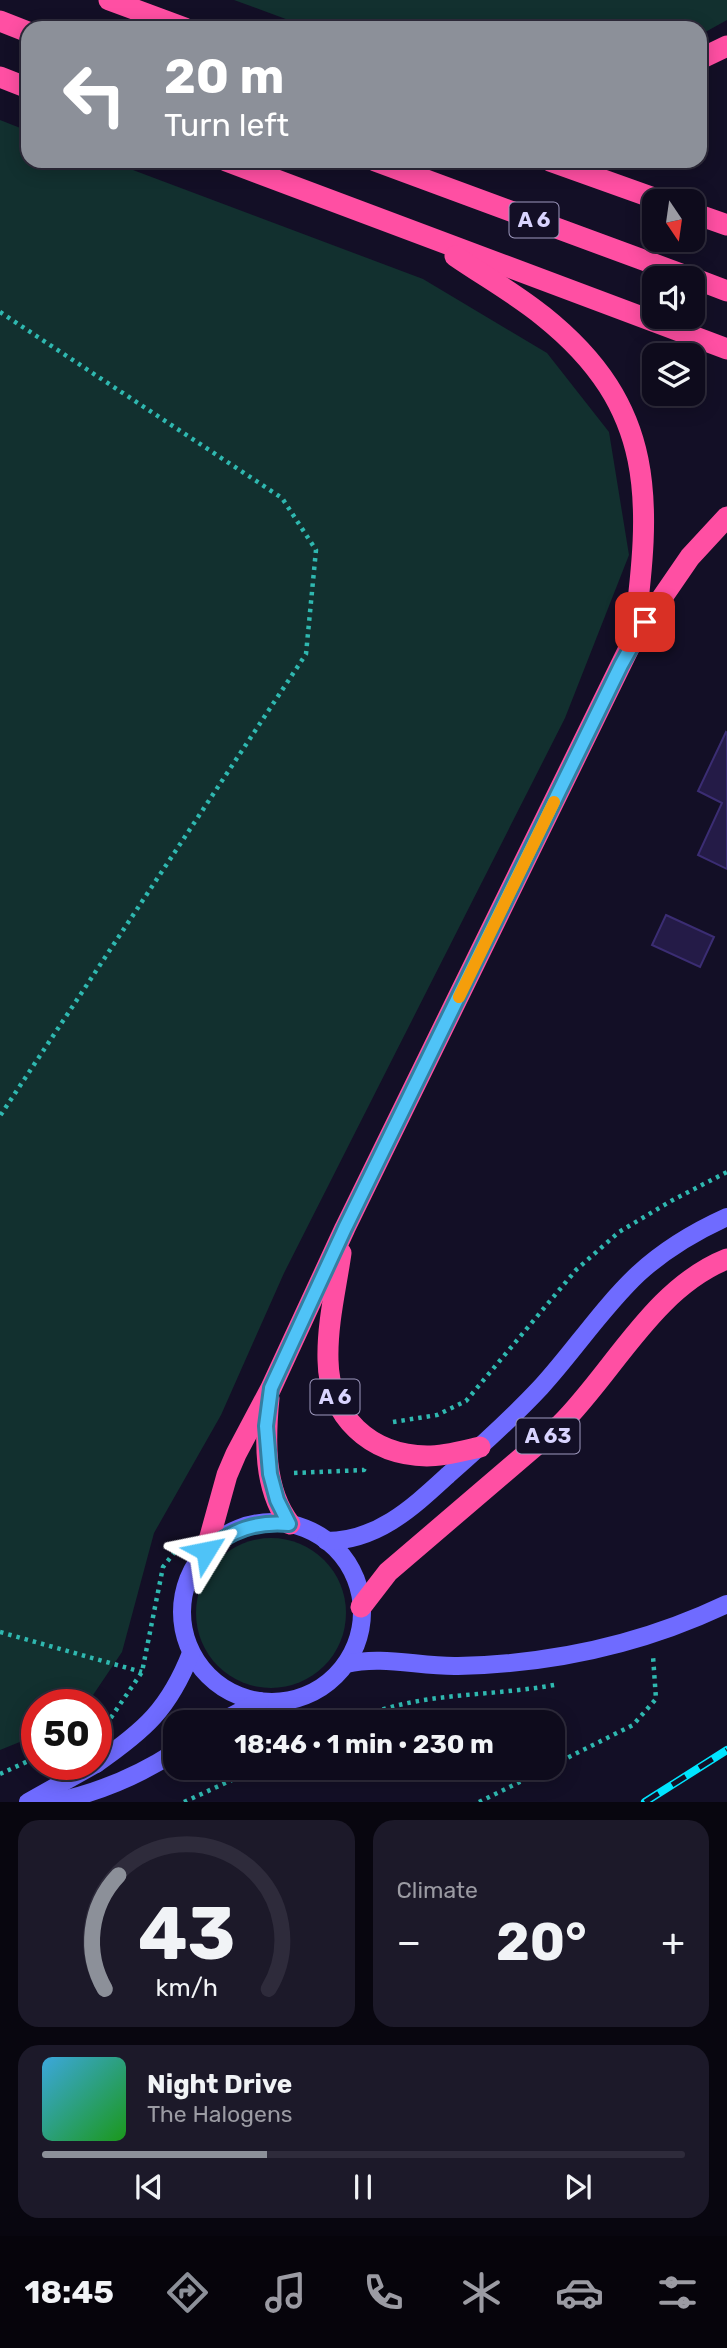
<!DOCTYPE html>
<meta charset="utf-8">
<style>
body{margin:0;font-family:Rubik,sans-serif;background:#1c1929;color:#f1f3f6;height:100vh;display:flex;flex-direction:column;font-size:26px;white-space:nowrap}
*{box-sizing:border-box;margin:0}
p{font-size:23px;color:#9b9ba3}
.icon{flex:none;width:38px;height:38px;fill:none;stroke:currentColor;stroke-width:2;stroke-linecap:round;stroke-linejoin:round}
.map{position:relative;height:1802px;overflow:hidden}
.drawer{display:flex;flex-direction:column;gap:18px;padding:18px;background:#08060f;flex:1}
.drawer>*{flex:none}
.top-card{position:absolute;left:21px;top:21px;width:686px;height:147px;border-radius:21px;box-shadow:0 4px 18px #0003,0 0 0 2px #2e2b3b;background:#8c9099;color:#fff;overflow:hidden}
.needle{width:46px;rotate:167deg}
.buttons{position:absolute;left:642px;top:189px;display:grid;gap:14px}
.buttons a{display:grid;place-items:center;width:63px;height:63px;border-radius:14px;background:#0e0b1c;box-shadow:0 4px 18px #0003,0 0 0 2px #2e2b3b;font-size:35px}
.speed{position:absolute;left:21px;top:1689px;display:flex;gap:14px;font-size:35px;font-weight:700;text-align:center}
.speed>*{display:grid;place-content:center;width:91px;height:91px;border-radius:50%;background:#0e0b1c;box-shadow:0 4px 18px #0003,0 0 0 2px #2e2b3b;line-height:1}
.speed .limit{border:10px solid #d22;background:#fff;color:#111}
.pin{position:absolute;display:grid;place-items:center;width:60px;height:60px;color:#fff;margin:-30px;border-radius:14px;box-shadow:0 4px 10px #0006}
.me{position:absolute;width:77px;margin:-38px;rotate:55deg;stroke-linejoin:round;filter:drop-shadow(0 0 5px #0008)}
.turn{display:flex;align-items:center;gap:24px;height:147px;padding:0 28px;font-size:32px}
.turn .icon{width:91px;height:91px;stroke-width:2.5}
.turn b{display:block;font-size:49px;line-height:60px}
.big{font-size:52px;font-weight:700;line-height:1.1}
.drawer .widget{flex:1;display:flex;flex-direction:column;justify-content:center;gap:10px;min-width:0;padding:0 24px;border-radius:21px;background:#1c1929}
.drawer .dial{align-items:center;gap:0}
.dial svg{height:182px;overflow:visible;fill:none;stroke:#2e2b3b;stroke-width:7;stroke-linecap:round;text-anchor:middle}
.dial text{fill:#f1f3f6;stroke:none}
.song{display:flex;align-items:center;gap:21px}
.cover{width:84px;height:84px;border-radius:10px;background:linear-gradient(135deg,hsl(200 70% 55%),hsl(120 70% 35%))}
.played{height:7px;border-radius:4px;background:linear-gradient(90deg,#8c9099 35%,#2e2b3b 35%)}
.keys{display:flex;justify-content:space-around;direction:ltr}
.heat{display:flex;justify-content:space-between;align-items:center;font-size:38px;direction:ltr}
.drawer .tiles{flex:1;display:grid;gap:18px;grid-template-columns:1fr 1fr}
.widget:last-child{grid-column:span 2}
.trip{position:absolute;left:163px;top:1710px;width:402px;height:70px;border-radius:21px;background:#0e0b1c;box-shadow:0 4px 18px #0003,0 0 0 2px #2e2b3b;font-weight:700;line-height:70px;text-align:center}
.tab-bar{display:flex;height:112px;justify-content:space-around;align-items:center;background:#06040b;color:#9b9ba3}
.tab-bar .icon{width:49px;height:49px}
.tab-bar .on{color:#8c9099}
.tab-bar b{font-size:32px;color:#f1f3f6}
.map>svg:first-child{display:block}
.green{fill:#12302f}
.building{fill:#241b47;stroke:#3b2d73;stroke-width:2}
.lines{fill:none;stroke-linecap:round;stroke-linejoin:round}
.path{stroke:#2fb8b0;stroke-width:4.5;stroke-dasharray:3.5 5;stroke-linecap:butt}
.secondary{stroke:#6f6bff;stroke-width:18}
.motorway{stroke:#ff4fa3;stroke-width:21}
.rail-casing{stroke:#00e5ff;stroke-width:8}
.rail{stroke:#130f26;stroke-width:5;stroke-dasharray:16;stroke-linecap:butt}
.route-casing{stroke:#337fa1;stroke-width:18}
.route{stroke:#4fc3f7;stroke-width:12}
.slow{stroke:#f59e0b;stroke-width:12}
.labels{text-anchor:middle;stroke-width:7;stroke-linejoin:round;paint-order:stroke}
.shield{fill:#130f26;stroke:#9e99be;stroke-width:2}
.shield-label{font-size:21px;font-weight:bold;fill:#d9d4ff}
</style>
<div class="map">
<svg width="727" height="1802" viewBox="0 0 727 1802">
<rect width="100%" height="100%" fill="#130f26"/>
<g class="green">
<path d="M234,0H727V20L700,35V28H310Z"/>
<path d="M0,120L28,131V161H109L423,279L547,353L609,432L629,555L565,718L284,1273L221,1415L154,1533L122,1652L87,1704H37V1735L0,1750Z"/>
<circle cx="271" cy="1613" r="75"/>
</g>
<g class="building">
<path d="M726,732L727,733V869L698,855L722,803L698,791Z"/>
<path d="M666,915L714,937L700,967L652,945Z"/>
</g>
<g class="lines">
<g class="path">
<path d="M0,312L282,498L316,550L306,654L0,1116"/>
<path d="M393,1422L437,1415L466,1401L576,1270L619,1232L671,1201L727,1172"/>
<path d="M294,1473L364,1470L366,1465"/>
<path d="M0,1632L142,1672"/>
<path d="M351,1722C416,1690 489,1698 559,1684"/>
<path d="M96,1726L110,1719L142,1672L163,1567L181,1544"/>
<path d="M553,1765L633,1725L656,1699L653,1656"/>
<path d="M0,1774L37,1757"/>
<path d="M184,1802L258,1768"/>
<path d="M479,1802L548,1768"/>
</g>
<g class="secondary">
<circle cx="272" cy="1612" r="90"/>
<path d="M326,1541C377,1541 412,1508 448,1475C480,1447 512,1418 541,1387C574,1351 602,1308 638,1274C663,1251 696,1231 727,1217"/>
<path d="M346,1664C383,1655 420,1667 458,1666C550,1664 643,1644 727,1604"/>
<path d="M220,1722L260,1701"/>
<path d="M96,1764C145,1730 169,1709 191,1653"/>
<path d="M28,1802L96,1764"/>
<path d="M54,1802C97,1793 138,1776 175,1752"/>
</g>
<g class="motorway">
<path d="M109,0L185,28"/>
<path d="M0,21L28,32"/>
<path d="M700,59L727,46"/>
<path d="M0,77L28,88"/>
<path d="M226,161L727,349"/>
<path d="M375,161L692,278"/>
<path d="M550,161L662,201"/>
<path d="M693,213L727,225"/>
<path d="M455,256C484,276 516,294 543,316C658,408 651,501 634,634"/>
<path d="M693,278L727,291"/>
<path d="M341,1253C336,1288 327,1324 328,1360C329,1417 370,1455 427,1456C445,1456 462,1451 480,1447"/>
<path d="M269,1398C265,1439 263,1489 290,1524"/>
<path d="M206,1551L227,1475L236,1454L271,1388L345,1228L633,640L690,557L727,517"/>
<path d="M361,1607L388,1572L561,1424C614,1371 654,1288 727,1259"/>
</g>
<defs>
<path id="rail" d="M645,1802L727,1750"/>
</defs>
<use href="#rail" class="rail-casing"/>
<use href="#rail" class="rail"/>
</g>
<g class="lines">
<defs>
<path id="route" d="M206,1551C232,1530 256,1521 289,1524L277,1500L270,1474L266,1426L271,1388L345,1228L621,665L645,622"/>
</defs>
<use href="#route" class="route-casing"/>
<use href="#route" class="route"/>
<path class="slow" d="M459,997L554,802"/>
</g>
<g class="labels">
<g class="shield">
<rect x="509.5" y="202.5" width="49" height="35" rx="5"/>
<rect x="310.5" y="1379.5" width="49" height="35" rx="5"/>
<rect x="516.5" y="1418.5" width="63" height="35" rx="5"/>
</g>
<g class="shield-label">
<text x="534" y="227">A 6</text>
<text x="335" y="1404">A 6</text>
<text x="548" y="1443">A 63</text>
</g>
</g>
</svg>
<div class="buttons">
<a><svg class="needle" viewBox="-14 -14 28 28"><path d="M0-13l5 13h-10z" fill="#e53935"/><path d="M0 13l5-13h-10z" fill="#9b9ba3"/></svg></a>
<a><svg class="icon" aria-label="sound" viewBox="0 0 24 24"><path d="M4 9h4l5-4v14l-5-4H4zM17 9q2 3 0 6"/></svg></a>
<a><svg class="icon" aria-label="layers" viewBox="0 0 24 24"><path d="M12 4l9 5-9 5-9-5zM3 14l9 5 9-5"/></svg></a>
</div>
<div class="speed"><div class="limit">50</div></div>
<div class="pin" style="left:645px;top:622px;background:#d93025"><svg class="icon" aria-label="arrive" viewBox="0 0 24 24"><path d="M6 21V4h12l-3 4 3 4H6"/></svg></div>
<svg class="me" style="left:206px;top:1551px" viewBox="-20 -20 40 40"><path d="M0-17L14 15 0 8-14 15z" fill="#4fc3f7" stroke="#fff" stroke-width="4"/></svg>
<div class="trip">18:46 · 1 min · 230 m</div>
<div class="top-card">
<div class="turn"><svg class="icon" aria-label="left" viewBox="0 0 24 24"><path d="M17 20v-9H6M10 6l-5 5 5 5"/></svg><div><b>20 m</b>Turn left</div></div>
</div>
</div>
<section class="drawer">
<div class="tiles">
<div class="widget dial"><svg viewBox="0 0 100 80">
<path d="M14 69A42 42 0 1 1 86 69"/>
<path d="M14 69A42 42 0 0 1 20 19" stroke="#8c9099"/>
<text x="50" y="56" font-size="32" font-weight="700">43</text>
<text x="50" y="72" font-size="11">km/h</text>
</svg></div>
<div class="widget"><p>Climate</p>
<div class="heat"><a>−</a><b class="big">20°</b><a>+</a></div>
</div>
<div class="widget">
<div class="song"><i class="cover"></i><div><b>Night Drive</b><p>The Halogens</p></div></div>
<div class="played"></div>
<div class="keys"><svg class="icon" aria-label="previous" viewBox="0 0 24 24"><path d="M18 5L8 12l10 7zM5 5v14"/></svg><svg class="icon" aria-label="pause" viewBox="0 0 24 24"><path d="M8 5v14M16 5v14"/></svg><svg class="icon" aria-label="next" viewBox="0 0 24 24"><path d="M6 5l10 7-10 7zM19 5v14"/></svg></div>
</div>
</div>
</section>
<nav class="tab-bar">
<b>18:45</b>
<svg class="icon on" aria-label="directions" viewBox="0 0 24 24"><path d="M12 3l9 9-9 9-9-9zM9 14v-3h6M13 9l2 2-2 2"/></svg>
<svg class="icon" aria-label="music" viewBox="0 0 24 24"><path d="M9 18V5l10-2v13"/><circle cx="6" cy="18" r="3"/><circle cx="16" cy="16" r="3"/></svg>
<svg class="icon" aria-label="phone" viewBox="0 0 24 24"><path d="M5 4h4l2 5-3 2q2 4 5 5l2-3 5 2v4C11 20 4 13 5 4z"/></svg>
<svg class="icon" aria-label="climate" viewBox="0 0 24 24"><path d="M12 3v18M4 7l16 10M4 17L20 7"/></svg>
<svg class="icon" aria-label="car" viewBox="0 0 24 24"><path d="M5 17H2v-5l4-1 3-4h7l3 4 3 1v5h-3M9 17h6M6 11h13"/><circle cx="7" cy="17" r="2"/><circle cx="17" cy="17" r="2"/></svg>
<svg class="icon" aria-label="filters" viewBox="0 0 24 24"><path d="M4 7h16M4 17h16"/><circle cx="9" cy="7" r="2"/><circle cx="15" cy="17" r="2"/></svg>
</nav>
